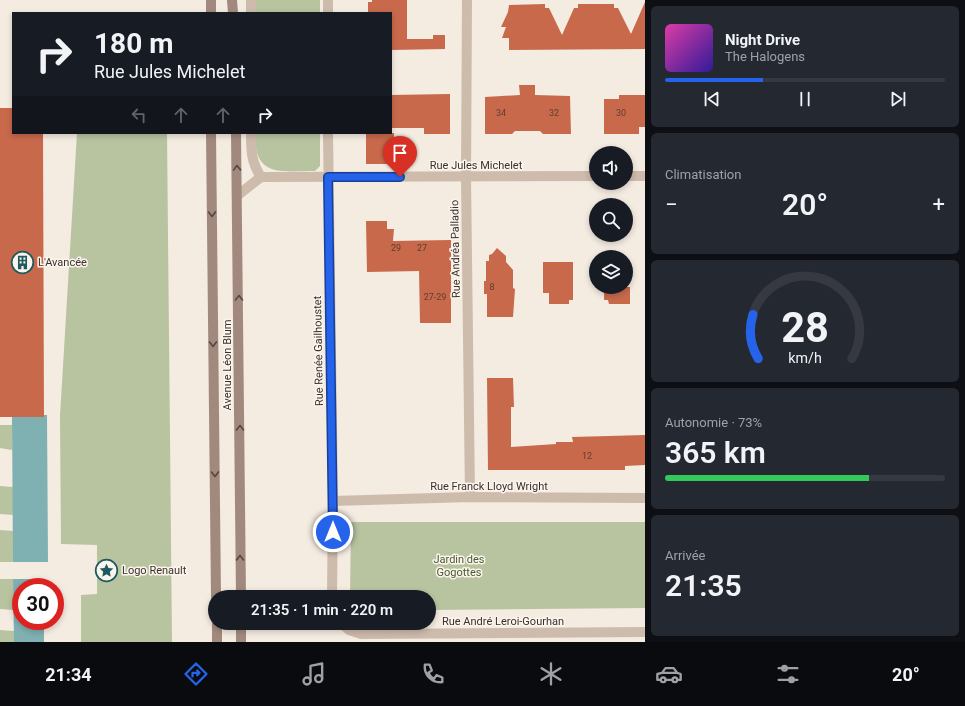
<!DOCTYPE html>
<html lang="fr">
<meta charset="utf-8">
<style>
body{margin:0;font-family:Roboto,sans-serif;background:#242831;color:#f1f3f6;height:100vh;display:flex;flex-direction:column;font-size:15px;white-space:nowrap}
*{box-sizing:border-box;margin:0}
p{font-size:13px;color:#9ea1a6}
.icon{flex:none;width:22px;height:22px;fill:none;stroke:currentColor;stroke-width:2;stroke-linecap:round;stroke-linejoin:round}
.map{position:relative;flex:1;overflow:hidden}
.drawer{display:flex;flex-direction:column;gap:6px;padding:6px;background:#0d0f14;width:320px}
.drawer>*{flex:none}
.guide{position:absolute;left:12px;top:12px;width:380px;height:122px;border-radius:0px;box-shadow:0 2px 6px #0003;background:#171b24;color:#f1f3f6;overflow:hidden}
.tools{position:absolute;left:589px;top:146px;display:grid;gap:8px}
.tools a{display:grid;place-items:center;width:44px;height:44px;border-radius:50%;background:#171b24;box-shadow:0 2px 6px #0003;font-size:20px}
.speed{position:absolute;left:12px;top:578px;display:flex;gap:8px;font-size:20px;font-weight:700;text-align:center}
.speed>*{display:grid;place-content:center;width:52px;height:52px;border-radius:50%;background:#171b24;box-shadow:0 2px 6px #0003;line-height:1}
.speed .limit{border:6px solid #d22;background:#fff;color:#111}
.pin{position:absolute;display:grid;place-items:center;width:34px;height:34px;color:#fff;margin:-41px -17px;border-radius:50% 50% 50% 0;rotate:-45deg;box-shadow:0 0 4px #0007}
.pin .icon{rotate:45deg}
.me{position:absolute;width:44px;margin:-22px;rotate:0deg;stroke-linejoin:round;filter:drop-shadow(0 0 3px #0008)}
.turn{display:flex;align-items:center;gap:14px;height:84px;padding:0 16px;font-size:18px}
.turn .icon{width:52px;height:52px;stroke-width:2.5}
.turn b{display:block;font-size:28px;line-height:34px}
.lanes{display:flex;align-items:center;height:38px;padding:0 16px;background:#0003;justify-content:center;gap:20px;direction:ltr}
.lanes .off{opacity:.35}
.big{font-size:30px;font-weight:600;line-height:1.1}
.drawer .card{flex:1;display:flex;flex-direction:column;justify-content:center;gap:6px;min-width:0;padding:0 14px;border-radius:6px;background:#242831}
.drawer .dial{align-items:center;gap:0}
.dial svg{height:104px;overflow:visible;fill:none;stroke:#363941;stroke-width:7;stroke-linecap:round;text-anchor:middle}
.dial text{fill:#f1f3f6;stroke:none}
.song{display:flex;align-items:center;gap:12px}
.cover{width:48px;height:48px;border-radius:6px;background:linear-gradient(135deg,hsl(320 70% 55%),hsl(250 70% 35%))}
.played{height:4px;border-radius:2px;background:linear-gradient(90deg,#2563eb 35%,#363941 35%)}
.keys{display:flex;justify-content:space-around;direction:ltr}
.heat{display:flex;justify-content:space-between;align-items:center;font-size:22px;direction:ltr}
.charge{height:6px;border-radius:3px;background:linear-gradient(90deg,#34c759 73%,#363941 0)}
.trip{position:absolute;left:208px;top:590px;width:228px;height:40px;border-radius:20px;background:#171b24;box-shadow:0 2px 6px #0003;font-weight:600;line-height:40px;text-align:center}
.tab-bar{display:flex;height:64px;justify-content:space-around;align-items:center;background:#090b0e;color:#9ea1a6}
.tab-bar .icon{width:28px;height:28px}
.tab-bar .on{color:#2563eb}
.tab-bar b{font-size:18px;color:#f1f3f6}
main{display:flex;flex:1;min-height:0}
.map>svg:first-child{display:block}
.green{fill:#b8c4a0}
.water{fill:#7fb0b2}
.building{fill:#c8694b}
.lines{fill:none;stroke-linecap:round;stroke-linejoin:round}
.minor{stroke:#cdbbac;stroke-width:10}
.secondary{stroke:#a18a7d;stroke-width:10}
.oneway{stroke:#544640}
.route-casing{stroke:#184099;stroke-width:10}
.route{stroke:#2563eb;stroke-width:7}
.labels{text-anchor:middle;stroke-width:3;stroke-linejoin:round;paint-order:stroke}
.number-label{font-size:9px;fill:#5e3e33}
.street-label{font-size:11px;fill:#3b302b;stroke:#fbf5ee}
.poi-label{font-size:11px;fill:#3b302b;stroke:#fbf5ee;text-anchor:start}
.park-label{font-size:11px;fill:#4a5a2e;stroke:#fbf5ee}
</style>
<main>
<div class="map">
<svg width="645" height="642" viewBox="0 0 645 642">
<rect width="100%" height="100%" fill="#f4ebe1"/>
<g class="green">
<path d="M256,0H320V13H255Z"/>
<path d="M77,133H167L172,642H81V595L97,594V545L61,544L60,416Z"/>
<path d="M255,133H320V166L315,171C280,171 254,178 255,133Z"/>
<path d="M0,425H12V450L0,448Z"/>
<path d="M0,486L13,487V515L0,514Z"/>
<path d="M351,522H645V608L429,610V597H350Z"/>
<path d="M0,530L13,531V562H0Z"/>
<path d="M0,579H13L14,610L0,609Z"/>
<path d="M0,630L14,631V642H0Z"/>
</g>
<g class="water">
<path d="M44,415H47L48,562H13L12,417H44Z"/>
<path d="M13,579H43V587H21V621H44V642H14Z"/>
</g>
<g class="building">
<path d="M372,0H407V39H433V35H445V49L391,50V13H368V2H372Z"/>
<path d="M645,2V49L509,50V38H502L506,27H501L508,12L509,5L545,4V8H549L562,35L574,8H578V4H614V8H618L631,34Z"/>
<path d="M519,85H535V95L570,96L571,134H543L540,131H515L512,134H485V97L520,95Z"/>
<path d="M450,94V134H424V128H391V95Z"/>
<path d="M619,95H645V127H639V134H604V99H619Z"/>
<path d="M0,108H13V133H43L44,417H0Z"/>
<path d="M366,133H394V154H387V164H366Z"/>
<path d="M366,221H387V229H394L393,241L451,240V323H420L419,271L367,272Z"/>
<path d="M497,248L506,256V262L513,270V288L515,289L513,317H487V294H484V281H486V261H489V255L492,254Z"/>
<path d="M543,262H573V300H569V304H549V293H543Z"/>
<path d="M604,287H630V304H609L608,300H604Z"/>
<path d="M487,378H513L514,407H511V447L556,444V442H573L572,437L645,435V465L625,466V470H488Z"/>
</g>
<g class="lines">
<g class="minor">
<path d="M328,0V13"/>
<path d="M467,0L466,177L470,497"/>
<path d="M251,13V0"/>
<path d="M251,133C251,150 251,162 261,177"/>
<path d="M328,133L333,501L332,597"/>
<path d="M626,176H645"/>
<path d="M238,195L261,177L596,176"/>
<path d="M333,501L470,497L645,498"/>
<path d="M341,623L349,630L361,634L645,632"/>
</g>
<g class="secondary">
<path d="M232,0L233,13"/>
<path d="M211,13V0"/>
<path d="M211,133L216,597"/>
<path d="M236,133L241,597"/>
<path d="M217,623V642"/>
<path d="M241,623V642"/>
</g>
</g>
<defs><path id="oneway-chevron" d="M-2-3.5L2.5 0L-2 3.5" fill="none" stroke-width="1.6" stroke-linecap="round" stroke-linejoin="round"/></defs>
<g class="oneway">
<use href="#oneway-chevron" transform="translate(237 168) rotate(-92)"/>
<use href="#oneway-chevron" transform="translate(212 214) rotate(89)"/>
<use href="#oneway-chevron" transform="translate(239 298) rotate(-90)"/>
<use href="#oneway-chevron" transform="translate(213 344) rotate(89)"/>
<use href="#oneway-chevron" transform="translate(240 428) rotate(-90)"/>
<use href="#oneway-chevron" transform="translate(215 474) rotate(89)"/>
<use href="#oneway-chevron" transform="translate(240 558) rotate(-90)"/>
</g>
<g class="lines">
<defs>
<path id="route" d="M333,532L328,177H400"/>
</defs>
<use href="#route" class="route-casing"/>
<use href="#route" class="route"/>
</g>
<defs>
<symbol id="building-ring" viewBox="-11 -11 22 22"><circle r="9.5" fill="#fbf5ee" stroke="#1f5a5e" stroke-width="1.5"/><path d="M-4-6H4V6H1V3H-1V6H-4ZM-2.5-4.3h1.7v1.8h-1.7ZM.8-4.3h1.7v1.8H.8ZM-2.5-1h1.7V.8h-1.7ZM.8-1h1.7V.8H.8Z" fill="#1f5a5e"/></symbol>
<symbol id="sight-ring" viewBox="-11 -11 22 22"><circle r="9.5" fill="#fbf5ee" stroke="#1f5a5e" stroke-width="1.5"/><path d="M0-6L1.8-2.2L6-1.7L2.9 1.2L3.7 5.4L0 3.3L-3.7 5.4L-2.9 1.2L-6-1.7L-1.8-2.2Z" fill="#1f5a5e"/></symbol>
</defs>
<g fill-rule="evenodd">
<use href="#building-ring" x="10" y="250" width="25" height="25"/>
<use href="#sight-ring" x="94" y="558" width="25" height="25"/>
</g>
<g class="labels">
<g class="number-label">
<text x="501" y="116">34</text>
<text x="554" y="116">32</text>
<text x="621" y="116">30</text>
<text x="396" y="251">29</text>
<text x="422" y="251">27</text>
<text x="492" y="290">8</text>
<text x="435" y="300">27-29</text>
<text x="587" y="459">12</text>
</g>
<g class="street-label">
<text x="476" y="169">Rue Jules Michelet</text>
<text transform="translate(455 249) rotate(-91)" y="4">Rue Andréa Palladio</text>
<text transform="translate(318 351) rotate(-91)" y="4">Rue Renée Gailhoustet</text>
<text transform="translate(227 365) rotate(-90)" y="4">Avenue Léon Blum</text>
<text x="489" y="490">Rue Franck Lloyd Wright</text>
<text x="503" y="625">Rue André Leroi-Gourhan</text>
</g>
<g class="poi-label">
<text x="38" y="266">L'Avancée</text>
<text x="122" y="574">Logo Renault</text>
</g>
<g class="park-label">
<text x="459" y="563">Jardin des<tspan x="459" dy="13">Gogottes</tspan></text>
</g>
</g>
</svg>
<div class="tools">
<a><svg class="icon" aria-label="sound" viewBox="0 0 24 24"><path d="M4 9h4l5-4v14l-5-4H4zM17 9q2 3 0 6"/></svg></a>
<a><svg class="icon" aria-label="search" viewBox="0 0 24 24"><circle cx="10" cy="10" r="6"/><path d="M15 15l6 6"/></svg></a>
<a><svg class="icon" aria-label="layers" viewBox="0 0 24 24"><path d="M12 4l9 5-9 5-9-5zM3 14l9 5 9-5"/></svg></a>
</div>
<div class="speed"><div class="limit">30</div></div>
<div class="pin" style="left:400px;top:177px;background:#d93025"><svg class="icon" aria-label="arrive" viewBox="0 0 24 24"><path d="M6 21V4h12l-3 4 3 4H6"/></svg></div>
<svg class="me" style="left:333px;top:532px" viewBox="-20 -20 40 40"><circle r="17" fill="#2563eb" stroke="#fff" stroke-width="3"/><path d="M0-11L8 9 0 5-8 9z" fill="#fff"/></svg>
<div class="trip">21:35 · 1 min · 220 m</div>
<div class="guide">
<div class="turn"><svg class="icon" aria-label="right" viewBox="0 0 24 24"><path d="M7 20v-9h11M14 6l5 5-5 5"/></svg><div><b>180 m</b>Rue Jules Michelet</div></div>
<div class="lanes"><svg class="icon off" aria-label="left" viewBox="0 0 24 24"><path d="M17 20v-9H6M10 6l-5 5 5 5"/></svg><svg class="icon off" aria-label="ahead" viewBox="0 0 24 24"><path d="M12 20V5M6 11l6-6 6 6"/></svg><svg class="icon off" aria-label="ahead" viewBox="0 0 24 24"><path d="M12 20V5M6 11l6-6 6 6"/></svg><svg class="icon" aria-label="right" viewBox="0 0 24 24"><path d="M7 20v-9h11M14 6l5 5-5 5"/></svg></div>
</div>
</div>
<section class="drawer">
<div class="card">
<div class="song"><i class="cover"></i><div><b>Night Drive</b><p>The Halogens</p></div></div>
<div class="played"></div>
<div class="keys"><svg class="icon" aria-label="previous" viewBox="0 0 24 24"><path d="M18 5L8 12l10 7zM5 5v14"/></svg><svg class="icon" aria-label="pause" viewBox="0 0 24 24"><path d="M8 5v14M16 5v14"/></svg><svg class="icon" aria-label="next" viewBox="0 0 24 24"><path d="M6 5l10 7-10 7zM19 5v14"/></svg></div>
</div>
<div class="card"><p>Climatisation</p>
<div class="heat"><a>−</a><b class="big">20°</b><a>+</a></div>
</div>
<div class="card dial"><svg viewBox="0 0 100 80">
<path d="M14 69A42 42 0 1 1 86 69"/>
<path d="M14 69A42 42 0 0 1 10 35" stroke="#2563eb"/>
<text x="50" y="56" font-size="32" font-weight="700">28</text>
<text x="50" y="72" font-size="11">km/h</text>
</svg></div>
<div class="card"><p>Autonomie · 73%</p><b class="big">365 km</b><div class="charge"></div></div>
<div class="card"><p>Arrivée</p><b class="big">21:35</b></div>
</section>
</main>
<nav class="tab-bar">
<b>21:34</b>
<svg class="icon on" aria-label="directions" viewBox="0 0 24 24"><path d="M12 3l9 9-9 9-9-9zM9 14v-3h6M13 9l2 2-2 2"/></svg>
<svg class="icon" aria-label="music" viewBox="0 0 24 24"><path d="M9 18V5l10-2v13"/><circle cx="6" cy="18" r="3"/><circle cx="16" cy="16" r="3"/></svg>
<svg class="icon" aria-label="phone" viewBox="0 0 24 24"><path d="M5 4h4l2 5-3 2q2 4 5 5l2-3 5 2v4C11 20 4 13 5 4z"/></svg>
<svg class="icon" aria-label="climate" viewBox="0 0 24 24"><path d="M12 3v18M4 7l16 10M4 17L20 7"/></svg>
<svg class="icon" aria-label="car" viewBox="0 0 24 24"><path d="M5 17H2v-5l4-1 3-4h7l3 4 3 1v5h-3M9 17h6M6 11h13"/><circle cx="7" cy="17" r="2"/><circle cx="17" cy="17" r="2"/></svg>
<svg class="icon" aria-label="filters" viewBox="0 0 24 24"><path d="M4 7h16M4 17h16"/><circle cx="9" cy="7" r="2"/><circle cx="15" cy="17" r="2"/></svg>
<b>20°</b>
</nav>
